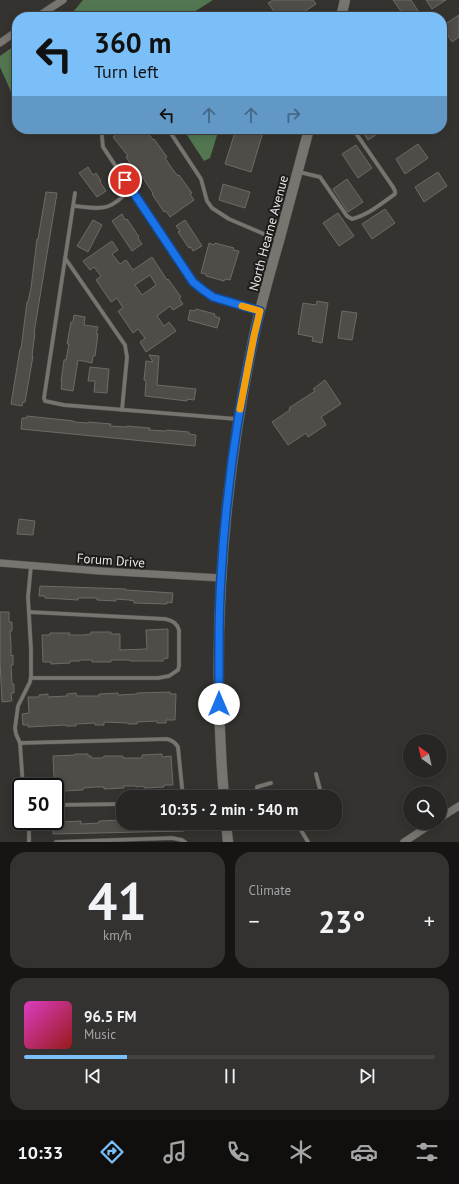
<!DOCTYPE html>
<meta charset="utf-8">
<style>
body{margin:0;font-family:"PT Sans",sans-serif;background:#343231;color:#f1f3f6;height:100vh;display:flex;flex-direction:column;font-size:15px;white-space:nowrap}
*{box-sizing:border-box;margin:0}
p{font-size:13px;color:#a5a5a6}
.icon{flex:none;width:22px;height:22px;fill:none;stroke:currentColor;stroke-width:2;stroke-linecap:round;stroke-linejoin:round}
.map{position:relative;height:842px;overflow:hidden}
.sheet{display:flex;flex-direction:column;gap:10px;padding:10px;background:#161514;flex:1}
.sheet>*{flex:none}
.top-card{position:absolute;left:12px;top:12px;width:435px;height:122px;border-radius:16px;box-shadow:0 2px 10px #0003,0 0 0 1px #444341;background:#7abff8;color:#111;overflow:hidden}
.needle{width:26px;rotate:326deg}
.buttons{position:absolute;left:403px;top:734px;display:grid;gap:8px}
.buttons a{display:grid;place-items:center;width:44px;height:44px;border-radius:50%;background:#282624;box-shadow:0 2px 10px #0003,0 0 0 1px #444341;font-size:20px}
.speed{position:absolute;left:12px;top:778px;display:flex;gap:8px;font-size:20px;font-weight:700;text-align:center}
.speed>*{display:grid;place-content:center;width:52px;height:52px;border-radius:50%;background:#282624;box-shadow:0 2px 10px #0003,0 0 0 1px #444341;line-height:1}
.speed .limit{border:2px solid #111;border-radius:6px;background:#fff;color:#111}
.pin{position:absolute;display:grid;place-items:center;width:34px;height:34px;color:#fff;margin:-17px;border:2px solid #fff;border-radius:50%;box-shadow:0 1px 4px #0007}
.me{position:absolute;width:44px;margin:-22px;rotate:0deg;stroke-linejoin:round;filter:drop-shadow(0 0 3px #0008)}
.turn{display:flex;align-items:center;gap:14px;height:84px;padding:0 16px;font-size:18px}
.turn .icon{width:52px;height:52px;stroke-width:2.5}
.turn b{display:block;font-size:28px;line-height:34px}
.lanes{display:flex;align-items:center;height:38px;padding:0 16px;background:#0003;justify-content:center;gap:20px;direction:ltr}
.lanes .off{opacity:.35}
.big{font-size:30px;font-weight:600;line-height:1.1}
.sheet .tile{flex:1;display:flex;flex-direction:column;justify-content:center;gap:6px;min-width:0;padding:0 14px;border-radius:16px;background:#343231}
.sheet .dial{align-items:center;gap:0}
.dial b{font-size:52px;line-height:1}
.song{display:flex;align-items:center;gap:12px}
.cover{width:48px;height:48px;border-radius:6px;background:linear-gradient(135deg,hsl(310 70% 55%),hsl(0 70% 35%))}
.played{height:4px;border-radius:2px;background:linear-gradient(90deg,#7abff8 25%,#444341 25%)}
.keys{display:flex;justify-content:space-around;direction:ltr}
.heat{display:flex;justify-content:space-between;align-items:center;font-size:22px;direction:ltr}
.sheet .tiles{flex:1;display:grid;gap:10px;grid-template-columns:1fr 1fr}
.tile:last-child{grid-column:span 2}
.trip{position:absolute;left:116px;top:790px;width:226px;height:40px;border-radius:16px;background:#282624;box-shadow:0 2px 10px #0003,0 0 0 1px #444341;font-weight:600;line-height:40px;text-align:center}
.tabs{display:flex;height:64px;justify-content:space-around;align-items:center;background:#100f0e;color:#a5a5a6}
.tabs .icon{width:28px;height:28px}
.tabs .on{color:#7abff8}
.tabs b{font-size:18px;color:#f1f3f6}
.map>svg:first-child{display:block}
.forest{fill:#527750}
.building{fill:#504d49;stroke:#6d6a67;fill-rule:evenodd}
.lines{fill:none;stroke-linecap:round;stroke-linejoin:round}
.service-casing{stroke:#52504e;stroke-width:4.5}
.minor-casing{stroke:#52504e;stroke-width:8}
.secondary-casing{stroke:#52504e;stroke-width:11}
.service{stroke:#787571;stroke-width:3.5}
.minor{stroke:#787571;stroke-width:7}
.secondary{stroke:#787571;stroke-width:10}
.route-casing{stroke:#114b97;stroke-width:10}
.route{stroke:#1a73e8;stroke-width:7}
.slow{stroke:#f59e0b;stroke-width:7}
.labels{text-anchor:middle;stroke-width:4;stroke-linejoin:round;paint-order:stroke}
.street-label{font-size:13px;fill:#eae8e6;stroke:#1c1b19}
</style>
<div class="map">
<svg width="459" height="842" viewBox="0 0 459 842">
<rect width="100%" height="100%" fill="#353330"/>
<g class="forest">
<path d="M83,0H213L186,17H69Z"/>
<path d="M17,44V104L15,101L0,67V56Z"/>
<path d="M183,129H219L210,158L204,161Z"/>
</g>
<g class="building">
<path d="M273,0H313L316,4L296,17H278L268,3Z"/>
<path d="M393,0H411L422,17H405Z"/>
<path d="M426,0H446L432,9Z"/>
<path d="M459,15V37L452,42L442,26Z"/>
<path d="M120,129H145L153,140L154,139L167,157L165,158L173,170L178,176L179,175L192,193L190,194L194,200L170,217L166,211L164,212L152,194L153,193L141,175L139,176L126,157L128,156L113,137L121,131Z"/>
<path d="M236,129H264L251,172L225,164Z"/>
<path d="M361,129H385L368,140Z"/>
<path d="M418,144L428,158L405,174L396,159Z"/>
<path d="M356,145L372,168L358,178L342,154Z"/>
<path d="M88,167L93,175L96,173L101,181L100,182L106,191L97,197L79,173Z"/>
<path d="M438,172L447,186L424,202L415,187Z"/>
<path d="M347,179L363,202L348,212L333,189Z"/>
<path d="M223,184L250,192L245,208L219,200Z"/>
<path d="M46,192L57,193L34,333H35L32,356H33L25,402H23L22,406L11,404L20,349H21L27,302H28L31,288L37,239H38Z"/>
<path d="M385,209L395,223L372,239L362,224Z"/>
<path d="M338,213L354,236L339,246L323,223Z"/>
<path d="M122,214L125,220L127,219L139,237L138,238L142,244L132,251L112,221Z"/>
<path d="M93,220L102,225L88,252L77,246Z"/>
<path d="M185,220L202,246L193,251L191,247L189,248L178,232L180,231L176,226Z"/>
<path d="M112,241L118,250L112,254L120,264L126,260L133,270L152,257L167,280L168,279L181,297L179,298L183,304L173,310L170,306L157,316L164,326L169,322L176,331L146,352L140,342L145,338L138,329L133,333L118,311L123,308L117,298L111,302L96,280L101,276L94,267L90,270L83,261ZM150,275L156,285L142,295L135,285Z"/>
<path d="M209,243L214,245L215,243L234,248L233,250L239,251L230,280L225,279L224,281L206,276V274L201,273Z"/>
<path d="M317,301L328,303L322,343L312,341L313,337L298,334L303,303L316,305Z"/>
<path d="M196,309L215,314L214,316L220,318L217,328L188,320L190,310L195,311Z"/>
<path d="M342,311L357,313L352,340L338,338Z"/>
<path d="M74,315L85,317L84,325L98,327L96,334H98L95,356H93L92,363L78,360L73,391L61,389L62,382H61L64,360H66L69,344H67L71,322H73Z"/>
<path d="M149,355L159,356L157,385L196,389L194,400L187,399V401L145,396L146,381L144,380L146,361L153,362Z"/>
<path d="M90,367L109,369L107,393L94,392L95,381H88Z"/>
<path d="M325,380L341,404L321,417L326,425L308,437L306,433L288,445L272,422L290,410L289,408L315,391L313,389Z"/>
<path d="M27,416L74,421V422L88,423V422L111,424L110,426L127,427V426L150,428L149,430L166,431L167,430L189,432V434L196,435L195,446L21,429L22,418H27Z"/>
<path d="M19,519L35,521L33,535L17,534Z"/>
<path d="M40,586L126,589V590L173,593L172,603L167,602V604L134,603V601L129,600L116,599V601L97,600V598H78V600L45,598V596H39Z"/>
<path d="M0,612H9V622H12V631H10L11,645V656L13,655V665H11L12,684H14V693H11L12,701L2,702L0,661Z"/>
<path d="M168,629V658L163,659V661H130V660H111V662H92V660H80V661H70V663L51,664V662H43L42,635H50V633H70L69,635H83L91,634V632H111V634H120V650L147,649L146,630Z"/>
<path d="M170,692V694H176L175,720H166V723H157V721L137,722V724H128V723L104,722V725H95V723L76,724V726H66V725L28,727V725H23L22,714L29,713L28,697H39V695L48,694V697L67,696V694L76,693L77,696H99V694L118,693V695L137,694V693Z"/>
<path d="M75,754H88V756H91V758H103L104,756H123V758H142V755L162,754V757L171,756L173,785H164V787L144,788V786L136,787V786H123L124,788L104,789V787H96L83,788V790L64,791V789H56V787H31V780H36V778H54L53,756L75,755Z"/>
<path d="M123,820V823H184V831L53,834V824H61V822L81,821V824L99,823V821Z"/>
</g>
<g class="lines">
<defs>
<g id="service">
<path d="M103,129L102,137L103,147L193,282L203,290L213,297L259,311"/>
<path d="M168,129L201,179L207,201L212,208L229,219L278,240"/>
<path d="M299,172L320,177L347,216L352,219C368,215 382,203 395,194V191L393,187L353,129"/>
<path d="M75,193L44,398L45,401L64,405L237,419"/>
<path d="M74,206C104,209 108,212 131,189"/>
<path d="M65,258L125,345L127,357L122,410"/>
<path d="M29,612L165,619C172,620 177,623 179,630V666L178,670L169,676L158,678H31"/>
<path d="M20,743L167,739C172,740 175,742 178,747L183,797"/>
<path d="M316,774L322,797"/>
<path d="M23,787L20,743L16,734L15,728L18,706L30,682L31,676V649L28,597L31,566"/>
<path d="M258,797L257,789V787L271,783"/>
<path d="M55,805L123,804"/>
<path d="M261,823L263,827L266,828L298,825"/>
<path d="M302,823L298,825L308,842"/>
<path d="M29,842V821"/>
<path d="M56,842L172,838L182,840L185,842"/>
</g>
<g id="minor">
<path d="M37,17L63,0"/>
<path d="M0,43L17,31"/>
<path d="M0,563L100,571L221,578"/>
<path d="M440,818L459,806"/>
<path d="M404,842L433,823"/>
</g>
<g id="secondary">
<path d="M341,17L345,0"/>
<path d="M224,797C211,643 222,488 254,336C261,304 270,272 279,241C289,204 299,166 309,129"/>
<path d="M226,823L228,842"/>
</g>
</defs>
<use href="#service" class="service-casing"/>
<use href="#minor" class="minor-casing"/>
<use href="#secondary" class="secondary-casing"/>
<use href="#service" class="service"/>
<use href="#minor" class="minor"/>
<use href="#secondary" class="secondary"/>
</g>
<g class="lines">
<defs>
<path id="route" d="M125,180L193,282L203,290L213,297L260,311C239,398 226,488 221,577C218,619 219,662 219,704"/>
</defs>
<use href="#route" class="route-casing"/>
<use href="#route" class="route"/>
<path class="slow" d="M240,409L254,336L260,311L242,306"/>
</g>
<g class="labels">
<g class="street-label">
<text transform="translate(268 233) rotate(-75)" y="5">North Hearne Avenue</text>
<text transform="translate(111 560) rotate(4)" y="5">Forum Drive</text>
</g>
</g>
</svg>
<div class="buttons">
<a><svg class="needle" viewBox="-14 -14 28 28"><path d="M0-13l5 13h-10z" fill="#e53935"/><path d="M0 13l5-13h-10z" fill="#a5a5a6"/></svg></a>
<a><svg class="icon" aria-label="search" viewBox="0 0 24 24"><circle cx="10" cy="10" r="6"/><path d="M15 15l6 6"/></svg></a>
</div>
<div class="speed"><div class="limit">50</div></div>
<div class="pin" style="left:125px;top:180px;background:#d93025"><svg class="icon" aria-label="arrive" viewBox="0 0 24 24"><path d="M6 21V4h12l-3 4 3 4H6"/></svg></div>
<svg class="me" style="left:219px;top:704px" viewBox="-20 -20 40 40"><circle r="19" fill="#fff"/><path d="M0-13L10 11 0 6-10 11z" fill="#1a73e8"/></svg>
<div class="trip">10:35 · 2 min · 540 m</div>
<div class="top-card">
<div class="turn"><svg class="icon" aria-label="left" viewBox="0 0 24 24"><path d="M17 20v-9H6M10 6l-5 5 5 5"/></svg><div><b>360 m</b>Turn left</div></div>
<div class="lanes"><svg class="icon" aria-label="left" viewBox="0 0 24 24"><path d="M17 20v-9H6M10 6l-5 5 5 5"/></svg><svg class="icon off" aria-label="ahead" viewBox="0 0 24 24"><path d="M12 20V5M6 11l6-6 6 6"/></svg><svg class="icon off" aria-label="ahead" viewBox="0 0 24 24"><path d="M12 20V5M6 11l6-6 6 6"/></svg><svg class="icon off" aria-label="right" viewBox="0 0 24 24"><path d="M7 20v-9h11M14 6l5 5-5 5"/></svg></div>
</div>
</div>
<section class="sheet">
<div class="tiles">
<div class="tile dial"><b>41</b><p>km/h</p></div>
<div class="tile"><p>Climate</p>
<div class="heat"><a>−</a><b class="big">23°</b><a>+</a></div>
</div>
<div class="tile">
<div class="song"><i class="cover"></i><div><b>96.5 FM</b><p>Music</p></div></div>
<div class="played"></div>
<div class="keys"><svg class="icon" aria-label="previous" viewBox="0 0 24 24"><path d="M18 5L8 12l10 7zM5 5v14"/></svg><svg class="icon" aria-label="pause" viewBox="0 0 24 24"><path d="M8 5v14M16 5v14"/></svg><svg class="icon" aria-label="next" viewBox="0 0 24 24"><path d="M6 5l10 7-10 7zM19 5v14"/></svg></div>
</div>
</div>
</section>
<nav class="tabs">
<b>10:33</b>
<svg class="icon on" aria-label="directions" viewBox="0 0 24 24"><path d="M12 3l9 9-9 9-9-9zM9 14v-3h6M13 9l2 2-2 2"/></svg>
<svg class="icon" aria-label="music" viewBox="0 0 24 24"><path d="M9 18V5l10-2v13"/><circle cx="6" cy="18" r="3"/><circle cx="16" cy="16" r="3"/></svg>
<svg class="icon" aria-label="phone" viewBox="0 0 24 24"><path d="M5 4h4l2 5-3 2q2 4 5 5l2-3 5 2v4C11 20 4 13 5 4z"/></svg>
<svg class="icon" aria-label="climate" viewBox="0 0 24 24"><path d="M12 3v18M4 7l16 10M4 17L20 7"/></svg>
<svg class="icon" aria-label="car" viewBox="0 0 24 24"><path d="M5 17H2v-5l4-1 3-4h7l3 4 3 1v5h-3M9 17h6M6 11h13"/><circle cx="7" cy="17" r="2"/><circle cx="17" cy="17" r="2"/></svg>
<svg class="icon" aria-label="filters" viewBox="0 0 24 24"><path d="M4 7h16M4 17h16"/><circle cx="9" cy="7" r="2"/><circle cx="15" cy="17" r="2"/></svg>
</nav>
